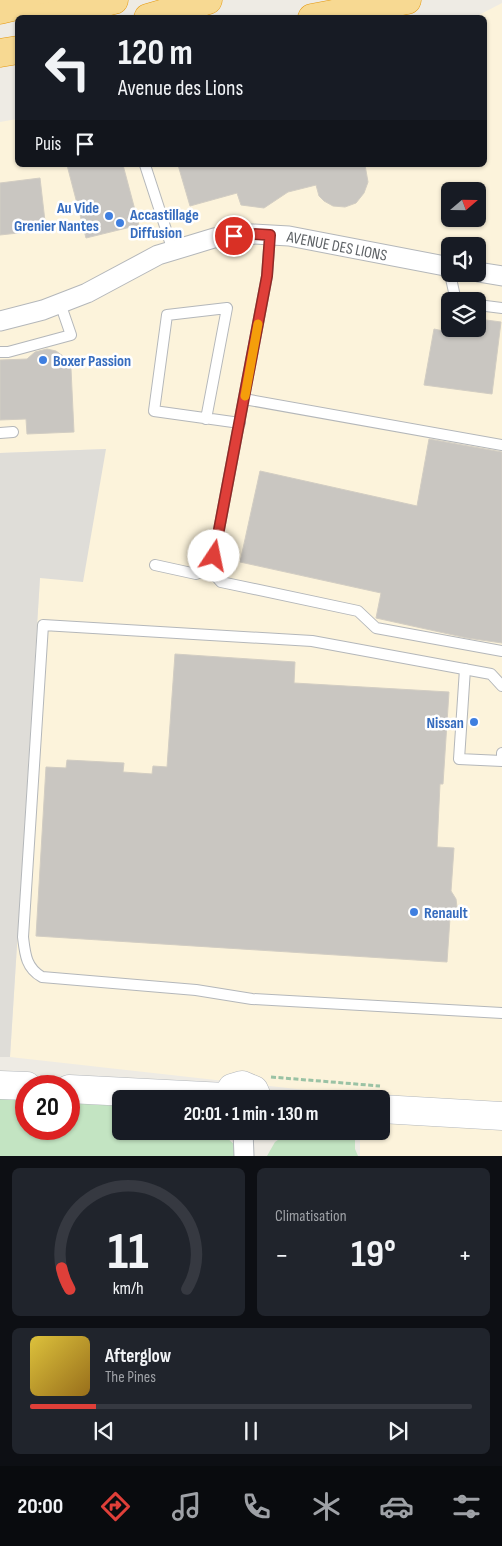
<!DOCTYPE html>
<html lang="fr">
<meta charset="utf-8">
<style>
body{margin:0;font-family:"Sofia Sans Condensed",sans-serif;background:#20242c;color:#f1f3f6;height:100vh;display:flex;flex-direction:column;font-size:19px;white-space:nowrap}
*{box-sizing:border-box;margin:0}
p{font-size:16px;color:#9ea1a6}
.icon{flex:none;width:28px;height:28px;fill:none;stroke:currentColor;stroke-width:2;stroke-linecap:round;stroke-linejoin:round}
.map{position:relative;height:1156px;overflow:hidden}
.details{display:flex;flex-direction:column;gap:12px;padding:12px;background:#0d0f14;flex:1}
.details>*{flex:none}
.hud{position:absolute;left:15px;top:15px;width:472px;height:152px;border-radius:8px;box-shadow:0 1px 4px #0004;background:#171b24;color:#f1f3f6;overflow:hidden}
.needle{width:32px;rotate:70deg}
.fabs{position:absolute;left:441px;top:182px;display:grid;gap:10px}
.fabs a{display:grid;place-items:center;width:45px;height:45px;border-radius:8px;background:#171b24;box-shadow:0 1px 4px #0004;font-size:25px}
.speed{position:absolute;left:15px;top:1075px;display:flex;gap:10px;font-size:25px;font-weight:700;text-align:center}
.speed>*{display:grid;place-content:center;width:65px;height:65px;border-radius:50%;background:#171b24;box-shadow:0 1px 4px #0004;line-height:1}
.speed .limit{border:8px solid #d22;background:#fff;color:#111}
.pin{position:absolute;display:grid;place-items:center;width:42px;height:42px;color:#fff;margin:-21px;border:2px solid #fff;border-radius:50%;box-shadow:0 1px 5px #0007}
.me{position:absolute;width:55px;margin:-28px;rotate:11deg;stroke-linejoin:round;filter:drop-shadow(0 0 4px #0008)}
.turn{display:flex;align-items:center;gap:18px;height:105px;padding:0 20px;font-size:22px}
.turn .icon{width:65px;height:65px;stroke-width:2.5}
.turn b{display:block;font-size:35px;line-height:42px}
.then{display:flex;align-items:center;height:48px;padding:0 20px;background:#0003;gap:10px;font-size:19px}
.big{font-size:38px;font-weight:700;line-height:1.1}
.details .widget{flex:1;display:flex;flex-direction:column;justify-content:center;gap:8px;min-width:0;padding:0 18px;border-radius:8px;background:#20242c}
.details .dial{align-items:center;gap:0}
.dial svg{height:130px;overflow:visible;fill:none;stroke:#363941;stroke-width:7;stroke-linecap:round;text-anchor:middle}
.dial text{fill:#f1f3f6;stroke:none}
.song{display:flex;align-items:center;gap:15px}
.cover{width:60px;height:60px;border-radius:8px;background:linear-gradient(135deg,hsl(50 70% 55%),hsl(40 70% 35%))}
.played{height:5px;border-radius:2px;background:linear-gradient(90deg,#df3f39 15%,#363941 15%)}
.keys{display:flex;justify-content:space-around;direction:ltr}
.heat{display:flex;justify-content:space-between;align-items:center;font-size:28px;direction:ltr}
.details .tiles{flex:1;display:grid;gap:12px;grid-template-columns:1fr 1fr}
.widget:last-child{grid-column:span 2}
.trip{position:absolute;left:112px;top:1090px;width:278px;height:50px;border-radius:8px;background:#171b24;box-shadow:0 1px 4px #0004;font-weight:700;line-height:50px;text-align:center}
.tab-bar{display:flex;height:80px;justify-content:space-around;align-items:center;background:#090b0e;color:#9ea1a6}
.tab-bar .icon{width:35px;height:35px}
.tab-bar .current{color:#df3f39}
.tab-bar b{font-size:22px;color:#f1f3f6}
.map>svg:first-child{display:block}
.commercial{fill:#fcf3db;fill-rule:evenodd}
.industrial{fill:#dfddd8}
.green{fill:#c3e4c2}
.building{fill:#c9c6c1;stroke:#d2cdc3}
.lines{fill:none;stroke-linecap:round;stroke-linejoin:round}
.lane-casing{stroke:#b4b7ba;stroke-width:12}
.street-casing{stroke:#b4b7ba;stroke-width:21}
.secondary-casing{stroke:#b3b7bb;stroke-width:29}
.highway-casing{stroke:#e4980d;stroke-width:29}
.path{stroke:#9ac2a4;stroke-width:3;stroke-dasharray:5 2.5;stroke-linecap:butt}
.lane{stroke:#fff;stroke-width:10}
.street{stroke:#fff;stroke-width:19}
.secondary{stroke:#fff;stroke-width:28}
.highway{stroke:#f7d992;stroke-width:28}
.route-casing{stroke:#912925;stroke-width:12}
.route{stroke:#df3f39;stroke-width:9}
.slow{stroke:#f59e0b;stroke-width:9}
.shop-dot{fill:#3f7fe0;stroke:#fff;stroke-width:2}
.labels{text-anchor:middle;stroke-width:5;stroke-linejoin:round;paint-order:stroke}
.shop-label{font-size:16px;font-weight:bold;fill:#366cbe;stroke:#fff;text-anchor:start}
.street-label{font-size:16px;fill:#5c6064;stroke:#fff}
</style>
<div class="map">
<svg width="502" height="1156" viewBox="0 0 502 1156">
<rect width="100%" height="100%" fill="#eeebe4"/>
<path class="commercial" d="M502,3V1156H360V1131H381V1099H361L360,1096L10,1057L40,578L106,449L0,453V122L17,119L18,165H485V18L475,17ZM450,191H478V219H450ZM450,246H478V274H450ZM450,301H478V329H450Z"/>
<path class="industrial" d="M106,449L83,582L40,578L10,1057H0V453Z"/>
<g class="green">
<path d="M0,1098L26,1100V1129H69V1103L121,1106V1131H220L246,1156H0Z"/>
<path d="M291,1131H355V1149L358,1156H267L275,1142Z"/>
</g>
<g class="building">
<path d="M67,165H123L139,225L86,238Z"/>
<path d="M178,165H365L368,182L364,193L356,203L345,207L333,206L324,201L319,196L316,185L288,192L264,208L241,205L237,193L190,206Z"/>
<path d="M40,178L46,230L0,235V183Z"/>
<path d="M486,320L501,322L492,394L424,385L434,329L453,333L454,329H478V321L486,322Z"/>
<path d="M47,349L56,351L63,356L71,369L74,432L27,434L26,419L0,420V360L27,359L35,352Z"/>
<path d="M429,439L502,452V643L467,638L376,618L381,593L240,562L260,471L417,506Z"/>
<path d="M175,654L295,662L294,683L449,692L443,784H440L437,847L454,848L451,891L456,899L457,907L453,915L450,918L447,962L36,936L46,767L66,768L67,760L124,763L123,772L152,774L153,766L167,767Z"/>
</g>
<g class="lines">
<defs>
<g id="lane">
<path d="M145,165L173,251"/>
<path d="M450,274L456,301"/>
<path d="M478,305L502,308"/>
<path d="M0,352H8L71,335L60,303"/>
<path d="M244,399L502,445"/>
<path d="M206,419L227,308L167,315L154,411L240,423"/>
<path d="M0,433L13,432"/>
<path d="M155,565L196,574L209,569L214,556L267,276L270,235"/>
<path d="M209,569L221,582L358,611L376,628L502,651"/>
<path d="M465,669L459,759L502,761V753"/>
<path d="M502,686L491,674L312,641L43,625L23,937C25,954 26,968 42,977L196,990L252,999L502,1013"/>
</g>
<g id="street">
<path d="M478,272L502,276"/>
<path id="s1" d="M0,321L43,310L87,293L158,255L214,238L253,234L289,236L450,267"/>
<path d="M243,1131L244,1156"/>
</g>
<g id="secondary">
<path d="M0,1085L27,1086"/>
<path d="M69,1089L225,1097"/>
<path d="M225,1099L232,1088L242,1085L254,1090L258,1099"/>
<path d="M381,1109L502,1116"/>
</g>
<g id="highway">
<path d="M0,10L42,0"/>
<path d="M42,18L114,0"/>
<path d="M148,18L208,0"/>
<path d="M312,18L407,0"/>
<path d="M0,53L18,50"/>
</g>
</defs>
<use href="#lane" class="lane-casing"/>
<use href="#street" class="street-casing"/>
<use href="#secondary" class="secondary-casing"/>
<use href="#highway" class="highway-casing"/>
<path class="path" d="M271,1077L380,1086"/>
<use href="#lane" class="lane"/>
<use href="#street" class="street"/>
<use href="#secondary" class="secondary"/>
<use href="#highway" class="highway"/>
</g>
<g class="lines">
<defs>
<path id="route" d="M214,556L267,276L270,235L252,234L234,236"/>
</defs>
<use href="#route" class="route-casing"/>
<use href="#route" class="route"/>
<path class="slow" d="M245,396L258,324"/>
</g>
<g class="shop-dot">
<circle cx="109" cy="216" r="5"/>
<circle cx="120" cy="223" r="5"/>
<circle cx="43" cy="360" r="5"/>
<circle cx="474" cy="722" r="5"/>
<circle cx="414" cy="912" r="5"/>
</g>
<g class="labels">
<g class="shop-label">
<text x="99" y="213" text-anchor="end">Au Vide<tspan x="99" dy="18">Grenier Nantes</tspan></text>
<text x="130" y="220">Accastillage<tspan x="130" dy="18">Diffusion</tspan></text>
<text x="53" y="366">Boxer Passion</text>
<text x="464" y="728" text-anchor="end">Nissan</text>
<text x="424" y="918">Renault</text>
</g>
<g class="street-label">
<text dy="6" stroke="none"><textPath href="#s1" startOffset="355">AVENUE DES LIONS</textPath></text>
</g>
</g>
</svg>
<div class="fabs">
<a><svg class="needle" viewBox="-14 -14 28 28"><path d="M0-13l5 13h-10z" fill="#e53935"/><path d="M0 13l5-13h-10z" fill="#9ea1a6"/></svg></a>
<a><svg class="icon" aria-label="sound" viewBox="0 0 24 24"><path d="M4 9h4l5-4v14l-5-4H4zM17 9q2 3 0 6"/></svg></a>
<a><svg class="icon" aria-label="layers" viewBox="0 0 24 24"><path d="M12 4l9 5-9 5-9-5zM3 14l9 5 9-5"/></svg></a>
</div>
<div class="speed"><div class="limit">20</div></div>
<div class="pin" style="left:234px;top:236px;background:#d93025"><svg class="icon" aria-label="arrive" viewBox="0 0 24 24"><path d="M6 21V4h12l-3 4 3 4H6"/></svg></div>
<svg class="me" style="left:214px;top:556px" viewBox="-20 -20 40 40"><circle r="19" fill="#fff"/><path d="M0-13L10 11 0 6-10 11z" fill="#df3f39"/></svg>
<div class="trip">20:01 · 1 min · 130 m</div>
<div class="hud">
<div class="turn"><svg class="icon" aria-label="left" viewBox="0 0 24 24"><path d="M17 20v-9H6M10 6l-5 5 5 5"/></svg><div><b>120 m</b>Avenue des Lions</div></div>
<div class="then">Puis<svg class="icon" aria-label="arrive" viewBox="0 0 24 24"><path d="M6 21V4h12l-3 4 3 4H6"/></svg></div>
</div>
</div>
<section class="details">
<div class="tiles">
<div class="widget dial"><svg viewBox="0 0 100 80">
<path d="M14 69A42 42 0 1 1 86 69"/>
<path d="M14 69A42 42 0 0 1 9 56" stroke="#df3f39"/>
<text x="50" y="56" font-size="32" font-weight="700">11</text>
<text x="50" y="72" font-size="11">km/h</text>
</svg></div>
<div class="widget"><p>Climatisation</p>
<div class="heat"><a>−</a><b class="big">19°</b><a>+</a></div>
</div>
<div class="widget">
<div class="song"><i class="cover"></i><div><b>Afterglow</b><p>The Pines</p></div></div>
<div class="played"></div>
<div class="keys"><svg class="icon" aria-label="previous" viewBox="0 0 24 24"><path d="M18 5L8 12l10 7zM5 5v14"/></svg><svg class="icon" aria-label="pause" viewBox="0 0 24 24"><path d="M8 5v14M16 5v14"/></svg><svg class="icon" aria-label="next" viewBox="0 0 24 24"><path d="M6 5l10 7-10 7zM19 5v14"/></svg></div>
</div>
</div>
</section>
<nav class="tab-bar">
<b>20:00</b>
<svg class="icon current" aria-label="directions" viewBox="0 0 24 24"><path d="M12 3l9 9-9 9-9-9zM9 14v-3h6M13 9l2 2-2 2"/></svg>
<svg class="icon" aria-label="music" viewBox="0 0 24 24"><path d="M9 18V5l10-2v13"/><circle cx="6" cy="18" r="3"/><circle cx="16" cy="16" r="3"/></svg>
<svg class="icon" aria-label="phone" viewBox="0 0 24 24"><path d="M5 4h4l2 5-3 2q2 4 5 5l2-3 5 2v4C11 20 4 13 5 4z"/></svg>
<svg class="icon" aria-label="climate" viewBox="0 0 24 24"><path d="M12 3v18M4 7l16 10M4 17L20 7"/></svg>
<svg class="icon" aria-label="car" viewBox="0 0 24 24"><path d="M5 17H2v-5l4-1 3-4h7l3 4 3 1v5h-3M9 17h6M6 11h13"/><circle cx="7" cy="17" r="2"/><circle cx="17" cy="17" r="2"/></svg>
<svg class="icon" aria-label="filters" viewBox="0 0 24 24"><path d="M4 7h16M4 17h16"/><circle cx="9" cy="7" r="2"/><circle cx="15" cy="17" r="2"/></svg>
</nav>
